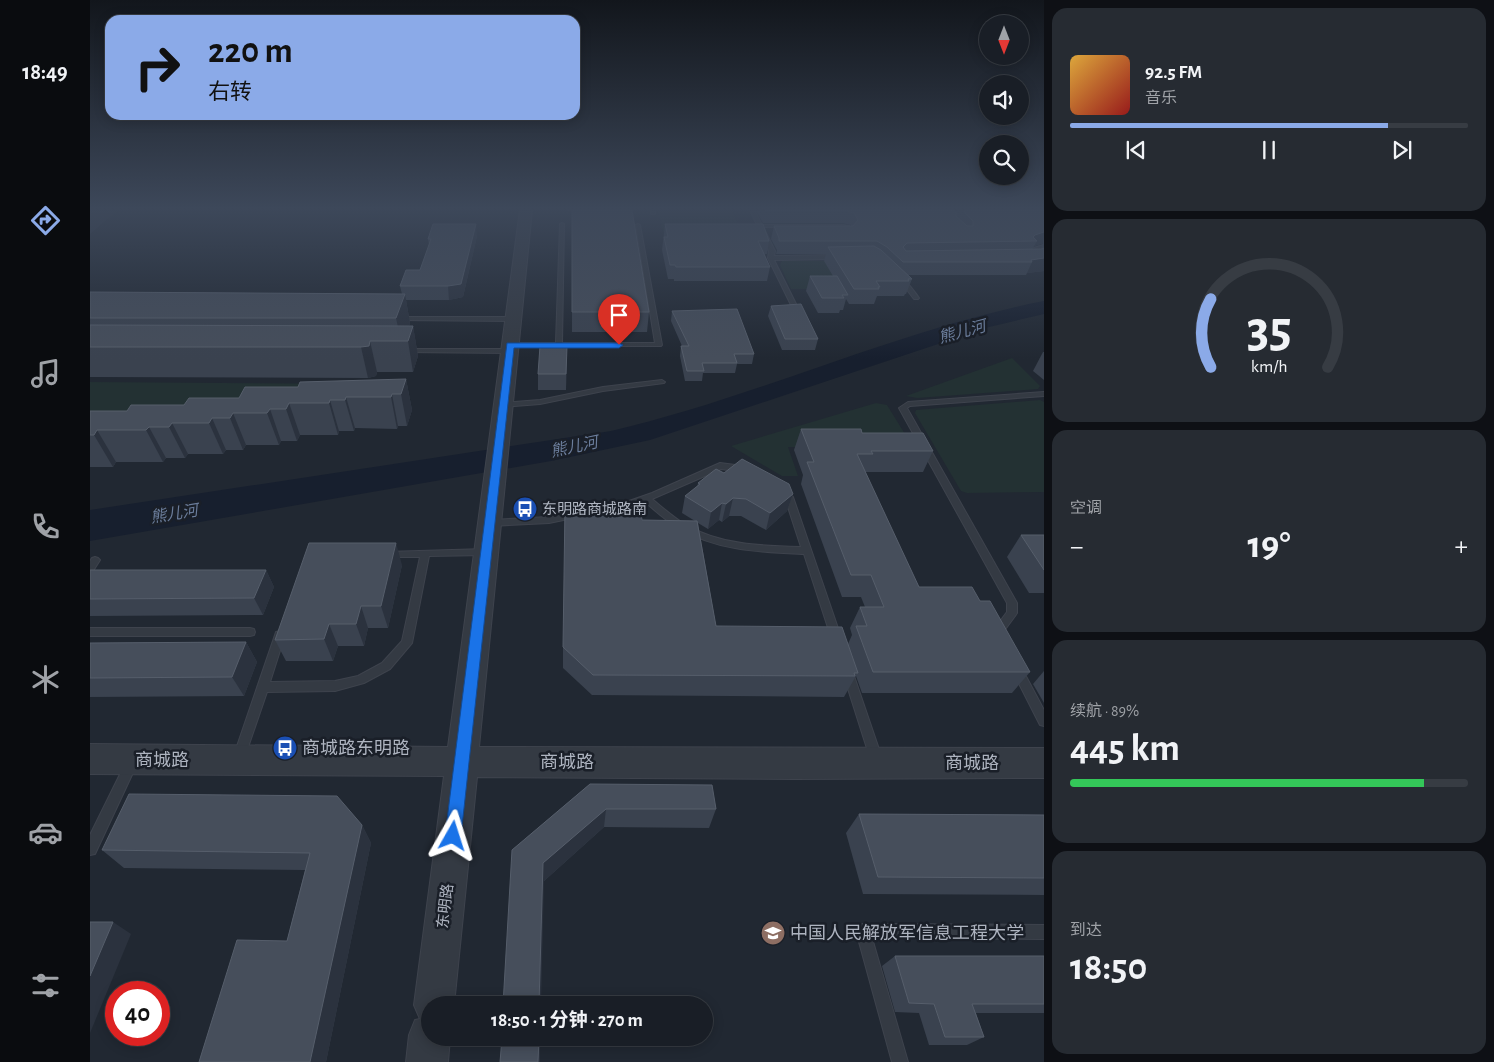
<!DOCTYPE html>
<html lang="zh">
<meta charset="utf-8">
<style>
body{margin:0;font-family:"Alegreya Sans","Noto Sans SC",sans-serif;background:#262b32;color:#f1f3f6;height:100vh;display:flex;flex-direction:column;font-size:19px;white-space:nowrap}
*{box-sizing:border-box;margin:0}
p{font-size:16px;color:#9fa2a7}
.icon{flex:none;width:28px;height:28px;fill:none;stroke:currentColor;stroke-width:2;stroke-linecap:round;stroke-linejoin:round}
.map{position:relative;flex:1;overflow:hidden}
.side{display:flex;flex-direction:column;gap:8px;padding:8px;background:#0e1015;width:450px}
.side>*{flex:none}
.banner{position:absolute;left:15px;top:15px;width:475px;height:105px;border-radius:15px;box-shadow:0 2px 12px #0003,0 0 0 1px #373c43;background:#8baae8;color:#111;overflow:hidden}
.needle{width:32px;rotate:180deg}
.buttons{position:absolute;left:889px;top:15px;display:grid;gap:10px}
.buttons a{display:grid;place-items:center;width:50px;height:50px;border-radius:50%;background:#191e26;box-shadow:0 2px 12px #0003,0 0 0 1px #373c43;font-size:25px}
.speed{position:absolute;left:15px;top:981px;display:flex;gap:10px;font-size:25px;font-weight:700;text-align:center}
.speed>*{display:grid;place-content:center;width:65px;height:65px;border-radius:50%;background:#191e26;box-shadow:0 2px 12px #0003,0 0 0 1px #373c43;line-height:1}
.speed .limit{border:8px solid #d22;background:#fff;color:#111}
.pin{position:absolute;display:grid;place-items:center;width:42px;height:42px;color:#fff;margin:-51px -21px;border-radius:50% 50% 50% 0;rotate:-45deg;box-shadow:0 0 5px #0007}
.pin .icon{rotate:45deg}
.me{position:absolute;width:55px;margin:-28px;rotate:6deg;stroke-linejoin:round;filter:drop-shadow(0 0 4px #0008)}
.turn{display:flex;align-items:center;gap:18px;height:105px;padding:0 20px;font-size:22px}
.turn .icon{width:65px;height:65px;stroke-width:2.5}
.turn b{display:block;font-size:35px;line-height:42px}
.big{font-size:38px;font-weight:700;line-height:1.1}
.side .tile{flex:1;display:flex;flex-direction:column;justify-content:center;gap:8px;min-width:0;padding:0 18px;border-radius:15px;background:#262b32}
.side .dial{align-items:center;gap:0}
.dial svg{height:130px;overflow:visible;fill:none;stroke:#373c43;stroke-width:7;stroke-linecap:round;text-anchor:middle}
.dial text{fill:#f1f3f6;stroke:none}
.song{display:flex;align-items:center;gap:15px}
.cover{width:60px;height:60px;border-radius:8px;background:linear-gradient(135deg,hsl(40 70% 55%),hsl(0 70% 35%))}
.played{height:5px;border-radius:2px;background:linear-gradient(90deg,#8baae8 80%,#373c43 80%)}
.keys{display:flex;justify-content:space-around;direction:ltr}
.heat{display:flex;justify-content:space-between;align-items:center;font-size:28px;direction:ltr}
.charge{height:8px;border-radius:4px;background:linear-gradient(90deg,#34c759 89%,#373c43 0)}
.trip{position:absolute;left:331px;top:996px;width:292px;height:50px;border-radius:25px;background:#191e26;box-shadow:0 2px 12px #0003,0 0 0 1px #373c43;font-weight:700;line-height:50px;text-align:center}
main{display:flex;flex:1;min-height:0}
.menu{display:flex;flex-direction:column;width:90px;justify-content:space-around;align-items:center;background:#0a0c0f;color:#9fa2a7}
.menu .icon{width:35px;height:35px}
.menu .selected{color:#8baae8}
.menu b{font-size:22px;color:#f1f3f6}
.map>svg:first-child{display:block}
.green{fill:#233133}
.water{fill:#171f2e}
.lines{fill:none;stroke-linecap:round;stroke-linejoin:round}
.service-casing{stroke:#3e434d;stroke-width:2}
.tertiary-casing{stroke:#3e434d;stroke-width:2}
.service{fill:#343a43;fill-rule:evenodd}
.tertiary{fill:#343a43;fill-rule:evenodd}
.wall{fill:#3a424f;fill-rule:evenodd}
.shaded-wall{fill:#2b323e}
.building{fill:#464e5b;stroke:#565e6b}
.route{fill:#1a73e8;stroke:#114b97}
.labels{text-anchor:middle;stroke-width:5;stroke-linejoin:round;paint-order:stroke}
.poi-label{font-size:15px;fill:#aeb4c0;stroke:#1a1f28;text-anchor:start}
.street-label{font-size:15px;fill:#aeb4c0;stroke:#1a1f28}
.water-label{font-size:16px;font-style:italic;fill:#6b7d9b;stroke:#1a1f28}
.near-poi-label{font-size:18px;fill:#aeb4c0;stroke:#1a1f28;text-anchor:start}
.near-street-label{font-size:18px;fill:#aeb4c0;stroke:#1a1f28}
</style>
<main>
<nav class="menu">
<b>18:49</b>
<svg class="icon selected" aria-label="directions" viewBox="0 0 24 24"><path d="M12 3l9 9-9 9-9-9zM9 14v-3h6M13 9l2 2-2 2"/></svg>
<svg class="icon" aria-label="music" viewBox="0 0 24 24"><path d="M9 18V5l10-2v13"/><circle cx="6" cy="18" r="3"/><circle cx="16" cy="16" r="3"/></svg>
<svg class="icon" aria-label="phone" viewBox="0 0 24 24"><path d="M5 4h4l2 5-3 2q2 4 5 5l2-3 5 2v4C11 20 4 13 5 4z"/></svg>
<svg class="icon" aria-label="climate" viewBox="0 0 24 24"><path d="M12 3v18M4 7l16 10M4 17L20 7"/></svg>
<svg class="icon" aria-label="car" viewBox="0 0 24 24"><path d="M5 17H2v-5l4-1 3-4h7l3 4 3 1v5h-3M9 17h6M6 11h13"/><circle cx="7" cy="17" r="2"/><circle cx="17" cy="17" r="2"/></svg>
<svg class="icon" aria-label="filters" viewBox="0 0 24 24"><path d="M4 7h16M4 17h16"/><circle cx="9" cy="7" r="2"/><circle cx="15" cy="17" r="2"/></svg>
</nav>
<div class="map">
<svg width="954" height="1062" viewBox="0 0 954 1062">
<rect width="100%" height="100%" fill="#212832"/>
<g class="green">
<path d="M568,210H642L653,236L573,232Z"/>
<path d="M692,261H783L749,289H701L690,265Z"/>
<path d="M922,358L950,386L948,389L827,398L816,396Z"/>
<path d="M0,382L288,384L0,432Z"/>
<path d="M950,400L954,402V492L877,493L871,491L825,413L826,410Z"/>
<path d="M786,403L797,405L823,447H698L708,476H692L641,446Z"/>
</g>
<path class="water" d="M954,301V314L899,327L560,440L461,461L0,541V510L521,431C668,397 806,330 954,301Z"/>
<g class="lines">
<defs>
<g id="service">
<rect x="561" y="210" width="4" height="4"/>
<path d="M660,210H664L672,225H753L759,226L763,233L762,235H758L755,228L753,227H673L685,251L684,256L748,255L751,257L748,259L684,260L708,308L713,312L712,313H708L703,309L678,258L679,251Z"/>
<path d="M472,223L474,224L472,343H565L546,225L548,224L550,225L572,345L571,346H418L417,345L420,343H466L470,224Z"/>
<path d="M954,245V249L945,251L950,257L945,258L939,250L940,249Z"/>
<path d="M807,279C817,279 823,290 829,298L828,299H824L814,286L807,281Z"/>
<path d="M309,317H423L426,319L423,321L307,320L306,319Z"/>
<path d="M315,349H420L423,351L420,353L313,352L312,351Z"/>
<path d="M572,380L575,382L574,383L513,391L450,404L413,407L409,405L413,403L450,400L513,387Z"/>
<path d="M954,392V396L820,406L817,408L927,603V613L925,616L911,635L907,636L903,635L902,632L917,612V603L809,408L818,402Z"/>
<path d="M630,463L653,466L657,469L653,472L631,469L562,499C573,508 584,518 596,525C631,545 672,546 711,547L695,498L691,492L695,489L698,490L703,497L751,637L750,640L746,641L742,640L741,637L714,554C671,552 626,551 589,528C576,521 566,511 555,502L525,512L521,509L522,507L562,493Z"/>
<path d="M485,512L488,513L489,515L488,517L459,523L401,526L397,523L401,520L459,517Z"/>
<path d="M396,549L399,550L401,552L399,554L396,555L339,556L322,643L300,669L274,683L245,691L177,692L154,759L150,760L146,759L144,755L186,632L190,631L194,632L195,635L180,682L245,681L268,676L292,663L312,641L330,557H299L296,556L294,554L296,552Z"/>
<path d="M5,557L8,558L10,560L3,571L0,572V561L2,558Z"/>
<path d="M0,628H160L164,629L165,632L164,635L160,636H0Z"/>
<path d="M927,666L931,667L954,710V726L950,725L922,670L923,667Z"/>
<path d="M758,669L762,670L763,673L792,758L790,762L786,763L782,762L780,758L753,673L754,670Z"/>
<path d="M41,758L45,760L47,764L5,854L0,855V835L37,760Z"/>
<path d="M773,924L954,925V939L782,938L818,1062H802L766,931L768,926Z"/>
</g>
<path id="tertiary" d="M430,210H442L389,747L954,748V778L704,779L387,777L364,1005H340V1038H360L358,1062H316L319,1035L325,1020L330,1019L324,1005L354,776L0,774V744L358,747Z"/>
</defs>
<use href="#service" class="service-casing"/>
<use href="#tertiary" class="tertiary-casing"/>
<use href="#service" class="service"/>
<use href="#tertiary" class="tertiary"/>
</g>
<g class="wall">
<path d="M476,210H542L559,312L557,332H482V211H476Z"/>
<path d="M666,210H954V271L937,273L936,275H818L822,279L816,294H815L814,296H787L784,304H759L756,299L753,310H750L749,313H728L716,291L720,276H743L734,261L736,254H686L687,250L681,239L684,226H761V225L753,223H673ZM953,243L951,249H943L944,246Z"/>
<path d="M575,224L679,241L677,254H674L680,267L677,281H584V279H578L572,250Z"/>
<path d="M387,236L373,297L359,300H316L320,323L319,326H323L328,356L323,372H287L286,376L278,378L0,377V292L312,294L310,286L330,270L339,245L338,239Z"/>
<path d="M681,306L728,339L725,350H692L678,316Z"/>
<path d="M582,311L664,354L662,364H647L645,373H613L612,381H595L590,356L591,346H592L581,321Z"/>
<path d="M477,346L476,390H448V374Z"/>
<path d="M953,352H954V380L943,371Z"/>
<path d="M316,379L322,410L317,426H308L307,429L265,428L264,431H249L248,435H210L207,441H191L189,445H156L153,450H136L133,454H98L95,458H76L73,462H26L23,467H0V411H37L94,405L149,398Z"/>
<path d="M711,429L772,433L843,451L833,472H775L829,587L890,601L940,672L922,693H772L766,676L754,697L502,695L473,668V647L552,520L605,521L592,513L595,496L607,487L608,483L634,473L703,494L697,511L676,530L651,516H639L632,522L629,520L618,529L608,523L626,626L758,644L762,635L760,628L770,607H775L771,597H752L711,484L713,475L704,450Z"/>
<path d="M931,535H954V593H939L917,557Z"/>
<path d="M312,565L298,628H278L274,646H248L243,661H196L185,640Z"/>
<path d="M0,570H176L184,587L173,615L0,616Z"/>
<path d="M156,642L167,662L154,696L0,697V643Z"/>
<path d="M954,671V703L943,684Z"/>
<path d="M500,784L626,809L619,828L514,827L454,881L422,850Z"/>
<path d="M769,814L954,815V895L773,894L756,833Z"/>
<path d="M272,825L281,843L236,1062H109L197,941L215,870L34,868L12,850Z"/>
<path d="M805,956H954V1013H886L894,1037L877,1045H839L829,1013L805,1012L792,966Z"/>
</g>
<g class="shaded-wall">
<path d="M0,210H28L0,234Z"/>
<path d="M386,224L387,236L373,297L359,300L358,286Z"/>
<path d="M954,232L953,243L944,246L947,241L941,242L945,235Z"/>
<path d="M954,258V271L937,273L942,262L941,260Z"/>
<path d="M315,294L320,323L314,341H311L306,318Z"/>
<path d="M323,326L328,356L323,372L318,341Z"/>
<path d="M280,341L287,372L286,376L278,378L271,347Z"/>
<path d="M477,346V362L476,390V374Z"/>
<path d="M316,379L322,410L317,426L311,394Z"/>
<path d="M302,394L308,426L307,429L301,397Z"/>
<path d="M256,397L265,428L264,431L255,400Z"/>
<path d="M240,400L249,431L248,435L239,403Z"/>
<path d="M199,403L210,435L207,441L196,409Z"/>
<path d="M180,409L191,441L189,445L177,413Z"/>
<path d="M143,413L156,445L153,450L140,418Z"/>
<path d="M122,418L136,450L133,454L119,423Z"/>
<path d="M82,423L98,454L95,458L79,427Z"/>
<path d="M59,427L76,458L73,462L56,430Z"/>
<path d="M7,430L26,462L23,467L4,435Z"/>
<path d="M703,494L697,511L676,530L680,513Z"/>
<path d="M643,498L639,516L632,522L636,504Z"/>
<path d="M632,503L629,520L618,529L621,512Z"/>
<path d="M306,543L312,565L298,628L291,606Z"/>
<path d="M176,570L184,587L173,615L164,598Z"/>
<path d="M271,606L278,628L274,646L266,624Z"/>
<path d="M239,624L248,646L243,661L234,639Z"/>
<path d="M156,642L167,662L154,696L142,677Z"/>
<path d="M516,809L514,827L454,881L451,1005H449L453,863Z"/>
<path d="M272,825L281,843L236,1062H220Z"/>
<path d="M23,922L41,934L0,1033V976Z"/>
<path d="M449,1038H450V1062H448Z"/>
</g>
<g class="building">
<path d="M482,210H542L559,312H482Z"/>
<path d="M675,210H864L866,212V216L877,226H883V221L875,213L874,210H954V232L945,235L943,237L947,241L817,243L813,247L816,251L952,249L954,248V258L941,260L942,262H813L797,247L787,241H689V238L684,226H763L768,220L764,213L757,211H676Z"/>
<path d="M343,224H386L371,284L358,286H310L316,270H330L341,239H338Z"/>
<path d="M575,224H673L679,241H668L680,267H586L585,265H580L574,237H578Z"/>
<path d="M784,246L791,250L822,279H818L819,281H786L790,287H788L789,289H764L738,247Z"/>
<path d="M720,276H747L758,295H752L754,298H732Z"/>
<path d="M0,292L315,294L306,318H0Z"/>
<path d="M711,304L728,339H695L681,306Z"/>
<path d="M647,309L664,354H644L647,363H612L614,371H597L591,346H599L582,311Z"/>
<path d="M0,325L323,326L318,341H280L279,346L271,347H0Z"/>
<path d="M450,346H477L476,374H448Z"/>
<path d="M316,379L311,394H302L301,397H256L255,400H240L239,403H199L196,409H180L177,413H143L140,418H122L119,423H82L79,427H59L56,430H7L4,435H0V411H37L41,405H94L99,398H149L155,387H208L210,382Z"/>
<path d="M711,429H771L772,433H833L843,451H781L783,454H767L829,587H882L890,601H900L940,672H783L766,626H777L770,607H794L781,575H761L717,462H724Z"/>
<path d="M652,459L699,484L703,494L680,513L656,499L643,498L636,504L632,503L621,512L595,496L610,484L608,483L626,469L634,473Z"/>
<path d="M475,506H550L552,520L607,521L626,626L752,627L768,673H764L765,676L503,675L473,647Z"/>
<path d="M931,535H954V570Z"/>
<path d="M219,543H306L291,606H271L266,624H239L234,639L185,640Z"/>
<path d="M0,570H176L164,598L0,599Z"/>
<path d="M156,642L142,677L0,678V643Z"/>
<path d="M500,784L622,785L626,809H516L453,863L449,1005H413L422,850Z"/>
<path d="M39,794L247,796L272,825L220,1062H109L147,940L197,941L220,853L12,850Z"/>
<path d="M769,814L954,815V878L788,877Z"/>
<path d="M0,922H23L0,976Z"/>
<path d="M805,956H954V1004H882L894,1037H855L844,1004L819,1003Z"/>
<path d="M412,1038H449L448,1062H410Z"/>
</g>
<linearGradient id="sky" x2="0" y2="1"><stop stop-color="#12161c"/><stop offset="0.58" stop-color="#3d485a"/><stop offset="1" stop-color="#3d485a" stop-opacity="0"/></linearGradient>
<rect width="954" height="359" fill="url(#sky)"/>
<path class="route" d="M417,343H529L533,345L529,348H424L371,836L369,842L363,844L357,842L355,836Z"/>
<defs>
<symbol id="bus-disc" viewBox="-11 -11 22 22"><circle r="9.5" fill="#1a4fb4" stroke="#1a1f28"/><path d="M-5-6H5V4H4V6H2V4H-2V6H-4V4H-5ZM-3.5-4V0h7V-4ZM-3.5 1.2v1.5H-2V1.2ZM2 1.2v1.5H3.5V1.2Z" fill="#fff"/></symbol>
<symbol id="university-disc" viewBox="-11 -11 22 22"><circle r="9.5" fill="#8d6e63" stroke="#1a1f28"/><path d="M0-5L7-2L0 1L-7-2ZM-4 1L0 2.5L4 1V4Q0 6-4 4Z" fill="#fff"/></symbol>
</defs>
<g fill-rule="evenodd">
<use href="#bus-disc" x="421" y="495" width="28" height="28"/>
<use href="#bus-disc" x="181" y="734" width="28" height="28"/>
<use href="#university-disc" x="669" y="919" width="28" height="28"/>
</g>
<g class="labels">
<g class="poi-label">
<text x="452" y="514">东明路商城路南</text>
</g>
<g class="street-label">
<text transform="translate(355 906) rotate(-83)" y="5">东明路</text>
</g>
<g class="water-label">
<text transform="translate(872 331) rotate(-15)" y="6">熊儿河</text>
<text transform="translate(484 446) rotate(-12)" y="6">熊儿河</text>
<text transform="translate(84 513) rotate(-9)" y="6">熊儿河</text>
</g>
<g class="near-poi-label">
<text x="212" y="754">商城路东明路</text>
<text x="700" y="939">中国人民解放军信息工程大学</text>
</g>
<g class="near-street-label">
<text x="72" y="766">商城路</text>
<text x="477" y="768">商城路</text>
<text x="882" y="769">商城路</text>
</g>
</g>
</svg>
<div class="buttons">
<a><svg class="needle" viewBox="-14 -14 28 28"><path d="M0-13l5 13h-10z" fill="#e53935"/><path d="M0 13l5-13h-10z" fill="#9fa2a7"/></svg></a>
<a><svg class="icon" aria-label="sound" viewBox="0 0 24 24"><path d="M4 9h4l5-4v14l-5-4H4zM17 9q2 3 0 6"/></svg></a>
<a><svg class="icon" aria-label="search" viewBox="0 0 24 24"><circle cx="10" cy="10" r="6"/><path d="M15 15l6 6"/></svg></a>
</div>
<div class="speed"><div class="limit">40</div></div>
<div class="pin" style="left:529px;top:345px;background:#d93025"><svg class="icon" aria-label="arrive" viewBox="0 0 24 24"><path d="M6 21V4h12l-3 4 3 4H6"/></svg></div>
<svg class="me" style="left:363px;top:836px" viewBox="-20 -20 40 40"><path d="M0-17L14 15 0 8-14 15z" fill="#1a73e8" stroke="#fff" stroke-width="4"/></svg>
<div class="trip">18:50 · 1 分钟 · 270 m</div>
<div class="banner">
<div class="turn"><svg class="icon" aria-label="right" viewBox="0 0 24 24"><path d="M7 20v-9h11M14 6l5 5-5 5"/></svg><div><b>220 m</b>右转</div></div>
</div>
</div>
<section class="side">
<div class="tile">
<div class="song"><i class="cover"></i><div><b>92.5 FM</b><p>音乐</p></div></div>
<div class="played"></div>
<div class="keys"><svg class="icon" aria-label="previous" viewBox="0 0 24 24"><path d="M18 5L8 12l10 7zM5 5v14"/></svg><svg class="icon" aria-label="pause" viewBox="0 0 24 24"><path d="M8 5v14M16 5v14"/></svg><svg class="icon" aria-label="next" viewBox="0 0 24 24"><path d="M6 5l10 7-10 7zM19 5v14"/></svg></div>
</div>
<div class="tile dial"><svg viewBox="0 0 100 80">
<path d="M14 69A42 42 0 1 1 86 69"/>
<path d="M14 69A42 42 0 0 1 14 27" stroke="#8baae8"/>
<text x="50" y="56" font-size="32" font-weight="700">35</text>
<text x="50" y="72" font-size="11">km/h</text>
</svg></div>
<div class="tile"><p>空调</p>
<div class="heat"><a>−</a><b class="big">19°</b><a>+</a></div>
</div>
<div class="tile"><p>续航 · 89%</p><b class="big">445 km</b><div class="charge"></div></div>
<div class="tile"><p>到达</p><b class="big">18:50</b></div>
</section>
</main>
